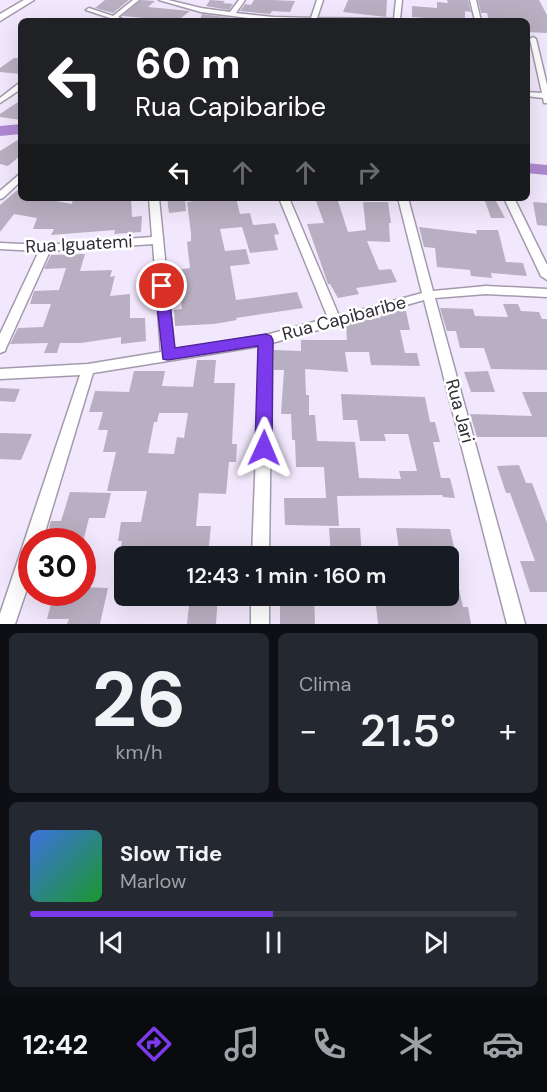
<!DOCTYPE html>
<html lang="pt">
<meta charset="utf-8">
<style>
body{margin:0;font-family:"DM Sans",sans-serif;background:#242831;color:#f1f3f6;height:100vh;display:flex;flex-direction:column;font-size:22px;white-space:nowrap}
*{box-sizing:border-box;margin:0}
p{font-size:20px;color:#9ea1a6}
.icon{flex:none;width:33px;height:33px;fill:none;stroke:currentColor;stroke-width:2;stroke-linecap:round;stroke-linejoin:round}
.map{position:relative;height:624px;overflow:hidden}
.details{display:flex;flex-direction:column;gap:9px;padding:9px;background:#0d0f14;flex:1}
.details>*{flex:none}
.banner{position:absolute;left:18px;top:18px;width:512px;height:183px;border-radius:9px;box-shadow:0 6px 24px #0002;background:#202124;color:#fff;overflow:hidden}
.speed{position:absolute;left:18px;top:528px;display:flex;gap:12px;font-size:30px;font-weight:700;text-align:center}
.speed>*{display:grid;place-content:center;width:78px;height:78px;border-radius:50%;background:#171b24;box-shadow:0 6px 24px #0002;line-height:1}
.speed .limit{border:9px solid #d22;background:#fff;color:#111}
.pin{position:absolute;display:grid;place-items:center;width:51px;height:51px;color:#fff;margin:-26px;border:3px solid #fff;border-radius:50%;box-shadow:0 2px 6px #0007}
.me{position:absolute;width:66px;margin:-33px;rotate:1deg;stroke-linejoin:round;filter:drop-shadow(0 0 4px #0008)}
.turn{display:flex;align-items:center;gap:21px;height:126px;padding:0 18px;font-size:27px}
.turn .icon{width:78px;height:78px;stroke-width:2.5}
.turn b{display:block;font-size:42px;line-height:51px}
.lanes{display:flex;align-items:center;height:57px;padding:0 18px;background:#0003;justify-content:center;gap:30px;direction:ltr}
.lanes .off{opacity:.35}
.big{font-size:45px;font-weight:600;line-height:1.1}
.details .widget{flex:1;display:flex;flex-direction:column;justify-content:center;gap:9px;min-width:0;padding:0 21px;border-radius:9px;background:#242831}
.details .dial{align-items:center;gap:0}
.dial b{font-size:78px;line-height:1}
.song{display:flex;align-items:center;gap:18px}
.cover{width:72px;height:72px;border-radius:9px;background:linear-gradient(135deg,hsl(220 70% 55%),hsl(130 70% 35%))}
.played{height:6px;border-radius:3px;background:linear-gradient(90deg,#7c3aed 50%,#363941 50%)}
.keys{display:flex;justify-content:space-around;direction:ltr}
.heat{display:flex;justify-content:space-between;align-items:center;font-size:33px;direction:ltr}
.details .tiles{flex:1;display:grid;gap:9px;grid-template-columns:1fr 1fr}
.widget:last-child{grid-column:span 2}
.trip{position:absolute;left:114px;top:546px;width:345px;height:60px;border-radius:9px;background:#171b24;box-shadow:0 6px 24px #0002;font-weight:600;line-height:60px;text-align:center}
.menu{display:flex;height:96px;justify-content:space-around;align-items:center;background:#090b0e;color:#9ea1a6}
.menu .icon{width:42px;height:42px}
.menu .selected{color:#7c3aed}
.menu b{font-size:27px;color:#f1f3f6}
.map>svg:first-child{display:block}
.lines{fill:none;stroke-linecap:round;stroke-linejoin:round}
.river{fill:#af88d1;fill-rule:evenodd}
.building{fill:#b9afc2;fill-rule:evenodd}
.street-casing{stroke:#a49aad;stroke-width:3}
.secondary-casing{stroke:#a49aad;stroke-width:3}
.street{fill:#fff;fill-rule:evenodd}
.secondary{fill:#fff;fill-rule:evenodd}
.route{fill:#7c3aed;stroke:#51269a;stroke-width:1.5}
.labels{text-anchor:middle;stroke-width:5;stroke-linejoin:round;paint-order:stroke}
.street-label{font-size:18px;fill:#322e36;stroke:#fff}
</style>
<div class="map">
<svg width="547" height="624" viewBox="0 0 547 624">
<rect width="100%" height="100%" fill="#f2e8fd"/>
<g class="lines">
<g class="river">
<path d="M21,124V134L0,136V126Z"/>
<path d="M526,163L547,165V175L526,173Z"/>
</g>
</g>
<g class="building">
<path d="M105,0H129L113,13L95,8Z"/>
<path d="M141,0L155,1L148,7L190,11L177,21L122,16Z"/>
<path d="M210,0L225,1L223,3L233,4L229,10L206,6Z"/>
<path d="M254,0H272L295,1L290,12L272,11L270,14L240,11L245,4L251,5Z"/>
<path d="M348,0H387L386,17L343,12Z"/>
<path d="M447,0H468L471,12L465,11V21L412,17V6L437,8V2L448,3Z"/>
<path d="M478,0H539L547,15V33L526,32V21H489L487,13H481Z"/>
<path d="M202,14L255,21H216L200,19Z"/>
<path d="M14,58H21V74L0,72V68Z"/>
<path d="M21,100V120L0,117V114Z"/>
<path d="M21,138V155L8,166L0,164V151Z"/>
<path d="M21,187V198H40L72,204L73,198H131L132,217L142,216L141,232L114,234L115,230L51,235L54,229H33L37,218L14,214L0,232V205Z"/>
<path d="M167,198H185L186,211L169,213Z"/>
<path d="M218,198H236L240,214L250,213L253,225L275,223L279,234L274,235L278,250L250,253L242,227L220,229L225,251L246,249L250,264L230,266L236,300L297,292L303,308L236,318L237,320L214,324L175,326L174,310L182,309L179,284L171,285L170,271L190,268L187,242L191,241V233L187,202Z"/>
<path d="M315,198H337L348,232L366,230L363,202H388L391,223H389L390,242L367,241L379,270L391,269L397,282L356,288L359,294L338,298L330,284H328L307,224L324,223Z"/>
<path d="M485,201H496L505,218H491Z"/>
<path d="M533,202L547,203V226L537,225Z"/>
<path d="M419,227L477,234L476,230H498L506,262L523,263L527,276L491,273L492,278L471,276L470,270L437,267L435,248L424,247Z"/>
<path d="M85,254L80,271L112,270L110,277L115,276L110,296L130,294V318H145L146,341L121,344V337L81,343H60L57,353H44L48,343L10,344L18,328L43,327L51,304H30L34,291L59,290L66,268L44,269L51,255Z"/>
<path d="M503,304H518L521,311L539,312L542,319H547V370L491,369L484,348H460L456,331H447L440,308L473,309L475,316L508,317Z"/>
<path d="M394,311H406L410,330H400L405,353H417L420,366L371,365L369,352H345L348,372L305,369L306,395H309V415H315L317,441L355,442L359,478L401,479L399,471H417L408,434H384L386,441H360L357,420H343L341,394L425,397L430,422H435L440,442H433L441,478H450L455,498L443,497L442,495L337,496L339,526L285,525L284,498H326L324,467H296L295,440H292L291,414H281L284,370H274V350L301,351V340H347L346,324Z"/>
<path d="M197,360H216L214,383H235L232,444H237L236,462H229L226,494L199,493L196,526H211L208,556H119L122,541H118L121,522H141L147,491H107L116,452H103L108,430H98L103,412H89L95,391L129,392L134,371H165L162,386L193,387ZM159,413H188L184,438L177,437L174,454L148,453L154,422H157Z"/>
<path d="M488,371L495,392H471L464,372Z"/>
<path d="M0,388L20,389L15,402L0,401Z"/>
<path d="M522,392H547V437H477L470,414L532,416Z"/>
<path d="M0,433L32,434L21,460L0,459Z"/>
<path d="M519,465L526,483H532L547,523V592H530L520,561H535L510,493H506L497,466Z"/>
<path d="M70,492L111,493L105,518H89L83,542H45L51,521H61Z"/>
<path d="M329,528H360L362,556H331Z"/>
<path d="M396,528L450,529L456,556H400Z"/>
<path d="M453,562L463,607H468L471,624H378L375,596H448V563Z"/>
<path d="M82,587L108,588L100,624H67L69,619H47L54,592H82Z"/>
<path d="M190,596H218L216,624H187Z"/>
<path d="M284,596H314L315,624H280V598H284Z"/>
</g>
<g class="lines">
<defs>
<g id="street">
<path d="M133,0H139L118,17L127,21H109L110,18L86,10L89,8L113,16Z"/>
<path d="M159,0H168L201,8L230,12L239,0H245L236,13L273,17L311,18L317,0H323L317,18L394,19L396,0H402L400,19L409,21H273L201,12Z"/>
<path d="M470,0H476L481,21H475Z"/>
<path d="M533,37L536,39L547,85V103H544L543,98L526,96V92L542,93L530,39Z"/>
<path d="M18,84H21V89L0,103V98Z"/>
<path d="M21,173V181L3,198L0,199V191Z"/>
<path d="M149,198H159L174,350L266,335L328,318L279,198H289L339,316L422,293L398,198H408L433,291L486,286L547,289V297L486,294L435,298L525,624H507L424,300L272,343L269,556H252L260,346L93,373L42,542H32V574L15,624H0V614L80,375L0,379V369L88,364L161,352L153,244L50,251L6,348L5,351L0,353V334L39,251L0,249V243L46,245L152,237Z"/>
<path d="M504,198H514L547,265V280L541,276Z"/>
<rect x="251" y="596" width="18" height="28"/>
</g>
<path id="secondary" d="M24,0H34L0,21V14Z"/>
</defs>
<use href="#street" class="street-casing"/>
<use href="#secondary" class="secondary-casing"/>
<use href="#street" class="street"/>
<use href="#secondary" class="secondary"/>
</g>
<path class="route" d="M162,282L168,286L175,348L266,334L271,336L273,340L272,448L270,453L264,455L258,453L255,448L258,346L168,360L163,359L155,286Z"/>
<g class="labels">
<g class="street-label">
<text transform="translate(79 244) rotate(-3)" y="6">Rua Iguatemi</text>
<text transform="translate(344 318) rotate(-15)" y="6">Rua Capibaribe</text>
<text transform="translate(460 411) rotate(75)" y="6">Rua Jari</text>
</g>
</g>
</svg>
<div class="speed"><div class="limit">30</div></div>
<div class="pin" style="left:162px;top:286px;background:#d93025"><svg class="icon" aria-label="arrive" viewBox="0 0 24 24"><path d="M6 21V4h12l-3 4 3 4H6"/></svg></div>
<svg class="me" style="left:264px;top:448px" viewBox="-20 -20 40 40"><path d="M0-17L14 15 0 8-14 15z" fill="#7c3aed" stroke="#fff" stroke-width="4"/></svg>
<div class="trip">12:43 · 1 min · 160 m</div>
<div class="banner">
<div class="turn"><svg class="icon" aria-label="left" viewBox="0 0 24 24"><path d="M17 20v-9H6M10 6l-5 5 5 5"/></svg><div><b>60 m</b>Rua Capibaribe</div></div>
<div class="lanes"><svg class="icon" aria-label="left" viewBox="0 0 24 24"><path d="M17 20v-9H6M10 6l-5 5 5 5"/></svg><svg class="icon off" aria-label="ahead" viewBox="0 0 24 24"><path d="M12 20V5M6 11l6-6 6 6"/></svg><svg class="icon off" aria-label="ahead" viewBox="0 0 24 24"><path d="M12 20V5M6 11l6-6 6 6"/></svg><svg class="icon off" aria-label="right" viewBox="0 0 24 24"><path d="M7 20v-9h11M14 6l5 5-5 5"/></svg></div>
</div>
</div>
<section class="details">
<div class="tiles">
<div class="widget dial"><b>26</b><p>km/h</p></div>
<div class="widget"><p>Clima</p>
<div class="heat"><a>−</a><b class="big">21.5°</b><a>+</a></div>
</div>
<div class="widget">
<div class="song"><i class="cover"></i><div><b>Slow Tide</b><p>Marlow</p></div></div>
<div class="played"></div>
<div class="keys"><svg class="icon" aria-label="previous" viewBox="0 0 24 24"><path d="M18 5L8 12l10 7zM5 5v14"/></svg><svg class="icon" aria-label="pause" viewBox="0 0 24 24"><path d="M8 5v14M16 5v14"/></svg><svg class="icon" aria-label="next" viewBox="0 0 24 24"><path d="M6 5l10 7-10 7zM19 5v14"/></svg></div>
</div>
</div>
</section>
<nav class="menu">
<b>12:42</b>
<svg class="icon selected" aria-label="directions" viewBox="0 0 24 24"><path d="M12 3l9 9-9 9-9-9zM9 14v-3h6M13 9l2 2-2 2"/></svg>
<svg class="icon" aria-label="music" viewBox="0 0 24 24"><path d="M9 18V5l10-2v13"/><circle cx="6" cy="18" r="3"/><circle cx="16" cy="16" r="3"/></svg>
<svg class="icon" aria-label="phone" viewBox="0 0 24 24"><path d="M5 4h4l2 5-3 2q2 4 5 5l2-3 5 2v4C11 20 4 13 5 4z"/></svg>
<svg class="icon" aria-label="climate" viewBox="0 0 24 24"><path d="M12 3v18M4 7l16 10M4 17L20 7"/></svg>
<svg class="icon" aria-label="car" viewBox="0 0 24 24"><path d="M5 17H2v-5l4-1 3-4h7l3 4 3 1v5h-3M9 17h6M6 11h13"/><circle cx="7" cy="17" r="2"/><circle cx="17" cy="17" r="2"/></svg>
</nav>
